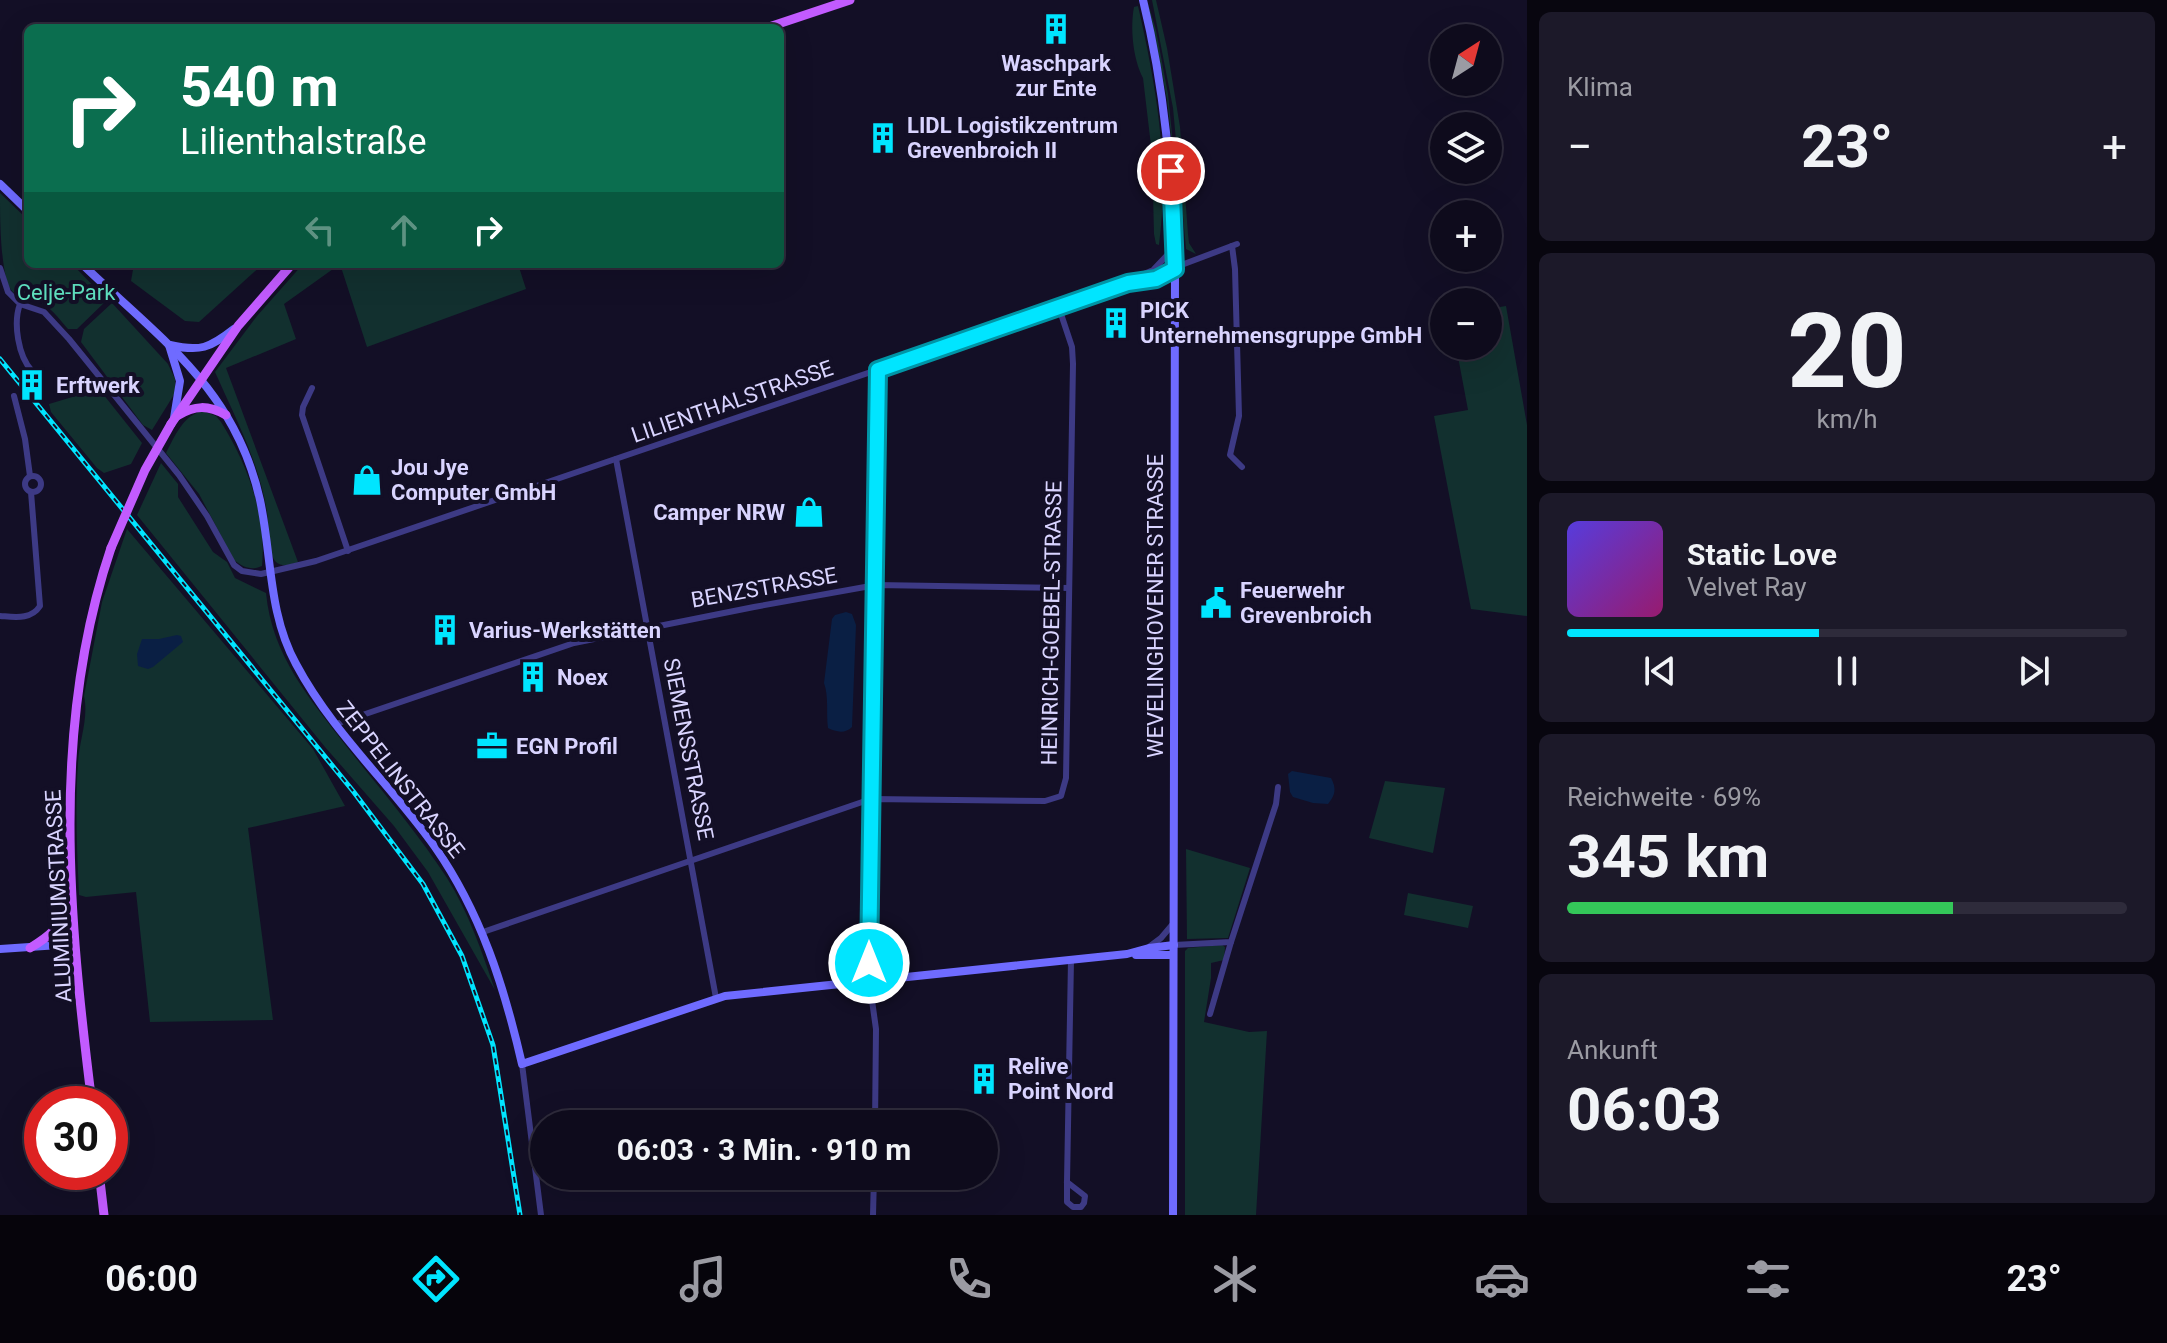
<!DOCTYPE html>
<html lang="de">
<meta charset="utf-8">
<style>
body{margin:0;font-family:Roboto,sans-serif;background:#1c1929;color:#f1f3f6;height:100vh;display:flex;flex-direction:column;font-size:30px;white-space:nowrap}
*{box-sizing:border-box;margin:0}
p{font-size:26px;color:#9b9ba3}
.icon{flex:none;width:44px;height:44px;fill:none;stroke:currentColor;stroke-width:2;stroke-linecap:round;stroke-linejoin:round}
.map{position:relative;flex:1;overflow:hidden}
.drawer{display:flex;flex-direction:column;gap:12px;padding:12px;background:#08060f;width:640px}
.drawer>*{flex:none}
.banner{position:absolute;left:24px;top:24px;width:760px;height:244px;border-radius:12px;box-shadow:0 8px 32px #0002,0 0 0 2px #2e2b3b;background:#0b6e4f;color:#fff;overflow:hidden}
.needle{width:52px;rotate:36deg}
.fabs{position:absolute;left:1430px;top:24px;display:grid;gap:16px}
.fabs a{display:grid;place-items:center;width:72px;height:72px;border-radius:50%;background:#0e0b1c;box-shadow:0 8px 32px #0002,0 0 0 2px #2e2b3b;font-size:40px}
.speed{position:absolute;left:24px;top:1086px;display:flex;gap:16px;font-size:40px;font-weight:700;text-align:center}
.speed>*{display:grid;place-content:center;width:104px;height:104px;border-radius:50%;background:#0e0b1c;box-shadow:0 8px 32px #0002,0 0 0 2px #2e2b3b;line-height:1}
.speed .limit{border:12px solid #d22;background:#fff;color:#111}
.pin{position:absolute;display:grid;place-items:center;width:68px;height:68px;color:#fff;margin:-34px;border:4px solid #fff;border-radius:50%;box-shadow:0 2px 8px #0007}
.me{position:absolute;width:88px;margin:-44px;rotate:0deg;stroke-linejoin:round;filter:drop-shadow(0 0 6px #0008)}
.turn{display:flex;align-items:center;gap:28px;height:168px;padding:0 24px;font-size:36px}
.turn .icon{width:104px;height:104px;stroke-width:2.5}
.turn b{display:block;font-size:56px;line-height:68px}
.lanes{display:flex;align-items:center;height:76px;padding:0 24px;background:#0003;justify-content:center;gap:40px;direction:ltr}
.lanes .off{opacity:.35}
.big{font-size:60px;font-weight:700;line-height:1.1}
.drawer .tile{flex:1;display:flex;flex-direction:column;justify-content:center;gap:12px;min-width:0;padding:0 28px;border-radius:12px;background:#1c1929}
.drawer .dial{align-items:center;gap:0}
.dial b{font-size:104px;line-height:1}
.song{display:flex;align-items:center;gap:24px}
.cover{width:96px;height:96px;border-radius:12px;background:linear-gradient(135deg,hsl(250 70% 55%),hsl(320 70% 35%))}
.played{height:8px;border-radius:4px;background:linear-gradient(90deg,#00e5ff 45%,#2e2b3b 45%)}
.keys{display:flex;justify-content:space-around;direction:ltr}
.heat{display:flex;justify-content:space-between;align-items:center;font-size:44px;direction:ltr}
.charge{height:12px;border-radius:6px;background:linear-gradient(90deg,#34c759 69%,#2e2b3b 0)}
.trip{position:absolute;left:530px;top:1110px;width:468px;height:80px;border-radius:40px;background:#0e0b1c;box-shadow:0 8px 32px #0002,0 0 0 2px #2e2b3b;font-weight:700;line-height:80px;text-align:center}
.dock{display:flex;height:128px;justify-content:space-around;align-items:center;background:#06040b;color:#9b9ba3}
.dock .icon{width:56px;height:56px}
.dock .current{color:#00e5ff}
.dock b{font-size:36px;color:#f1f3f6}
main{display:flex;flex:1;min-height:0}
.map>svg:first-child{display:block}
.green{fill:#12302f}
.water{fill:#0a1f44}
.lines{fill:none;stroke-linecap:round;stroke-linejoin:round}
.street{stroke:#3d3a85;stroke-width:6}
.secondary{stroke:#6f6bff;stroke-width:8}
.primary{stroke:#c25bff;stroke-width:9}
.rail-casing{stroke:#00e5ff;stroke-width:5}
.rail{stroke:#130f26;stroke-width:2;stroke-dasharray:6;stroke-linecap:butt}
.primary-bridge{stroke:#c25bff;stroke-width:9}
.route-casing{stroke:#0095a6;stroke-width:20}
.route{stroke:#00e5ff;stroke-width:14}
.labels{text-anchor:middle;stroke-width:8;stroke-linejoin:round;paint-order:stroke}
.poi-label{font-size:22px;font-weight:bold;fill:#d9d4ff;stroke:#130f26;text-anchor:start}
.park-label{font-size:22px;fill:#5fe0c0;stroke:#130f26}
.street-label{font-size:22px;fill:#d9d4ff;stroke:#130f26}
</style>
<main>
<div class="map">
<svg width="1527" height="1215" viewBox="0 0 1527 1215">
<rect width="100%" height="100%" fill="#130f26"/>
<g class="green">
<path d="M1147,0L1156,30L1168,94L1182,234L1167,99Z"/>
<path d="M1152,0H1156L1167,48L1180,127L1188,234L1189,243L1196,254L1186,249L1173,108Z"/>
<path d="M1138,6C1156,85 1170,163 1159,245L1156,244L1154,234L1152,154L1143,78C1133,59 1130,28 1134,7Z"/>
<path d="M0,193L28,220V264H72L107,300L77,329H68C58,318 50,305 35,300C27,297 18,298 12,291C0,277 0,215 0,193Z"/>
<path d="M134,264H263L199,322L185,321L131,281Z"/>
<path d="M303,264H518L526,289L367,347L340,264L284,304L296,339L226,368L298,562C291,565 281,568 275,561C267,549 269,526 267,512C259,462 235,417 215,372L257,316Z"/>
<path d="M112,303L168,364L175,379V393L152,430L143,425L81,342L84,329Z"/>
<path d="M1506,306L1527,425V616L1471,609L1434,416L1468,410L1456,346H1488V309Z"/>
<path d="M99,389L142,443L131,464L104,473L97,468L51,412L49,404Z"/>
<path d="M203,411L216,416L221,422C247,463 267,516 262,566C251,571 243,567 234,560L199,494L166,453C175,436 183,415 203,411Z"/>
<path d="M161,463L178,484V497L213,552L227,562L235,578L266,593C272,656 310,699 347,747C381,790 417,832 447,878C469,913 482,952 495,990L428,872L394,826L325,747L137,515Z"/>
<path d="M127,529L313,749L345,806L248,828L273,1020L150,1022L136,892L86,897L79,895C77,851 75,807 78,763C79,741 89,718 84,696L102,602Z"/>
<path d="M1385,781L1445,788L1433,853L1369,838Z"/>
<path d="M1186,849L1250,868L1228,938L1187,939Z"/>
<path d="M1408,893L1473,906L1468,928L1404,915Z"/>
<path d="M1222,945L1225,947L1224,960L1211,963V978L1204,1022L1249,1032L1267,1031L1256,1215H1185V951L1188,948Z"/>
</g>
<g class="water">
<path d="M846,612L852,614L856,625L852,727C845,734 836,732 828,728C826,713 829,697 824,683L832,619L835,615Z"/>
<path d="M177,635L181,636L183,642L153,667L148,669L138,666L137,654L142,639H159Z"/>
<path d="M1292,771L1331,778C1337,789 1335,795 1328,804L1313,803L1293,797L1290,792L1288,774Z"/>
</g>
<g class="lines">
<g class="street">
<path d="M1232,246L1235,269L1239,416L1230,455L1242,467"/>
<path d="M0,268L8,292L20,304C13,323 18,356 32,371"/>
<path d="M1154,269L1174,248"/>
<path d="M1132,282L1163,277L1184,264L1237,244"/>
<path d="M20,304L44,312L69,339L179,475L207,516L234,565L242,571L261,574L316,561L1088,298L1151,271L1175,269"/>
<path d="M312,388L303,407L302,415L348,551"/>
<path d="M14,396L25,439L30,476"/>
<path d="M616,459L716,998"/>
<circle cx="33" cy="484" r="8"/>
<path d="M0,616C15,617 31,620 40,606L31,492"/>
<path d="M336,724L574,643L754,607L876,585L1069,588"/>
<path d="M483,932L871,799L1045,801L1061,796L1066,778L1073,364L1072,347L1059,308"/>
<path d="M1174,945L1231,942L1276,804L1278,787"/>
<path d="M1149,947L1161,938L1172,925"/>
<path d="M1210,1014L1231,942"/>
<path d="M522,1064L541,1215"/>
<path d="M875,1124L876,1029L869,979V947L878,370"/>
<path d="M1067,1182L1085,1196L1084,1203L1081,1207H1073L1067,1202V1182L1071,960"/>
<path d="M873,1215L874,1176"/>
</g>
<g class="secondary">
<path d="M1143,0C1165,89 1172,177 1175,269L1173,1215"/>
<path d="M0,184L28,211"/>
<path d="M82,264C160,339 235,388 260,500C272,556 268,613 296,664C332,732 391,785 435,847C481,913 504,986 522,1064L725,996L1127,954L1149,948L1174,945"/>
<path d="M169,345L180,381L174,418"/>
<path d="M170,345C200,352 210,348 234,329"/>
<path d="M0,949L74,944"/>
<path d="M1136,955H1173"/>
</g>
<g class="primary">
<path d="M766,28L850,0"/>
<path d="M177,416C195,405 208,405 226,415"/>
<path d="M171,424L238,326L292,264"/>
<path d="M30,948C50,936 62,926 69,903"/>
<path d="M92,1104C69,919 50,728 111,548"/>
<path d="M99,1172L104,1215"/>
</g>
<defs>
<path id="rail" d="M0,359L353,791L423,884L462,956L493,1045L520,1215"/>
</defs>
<use href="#rail" class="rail-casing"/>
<use href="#rail" class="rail"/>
<path class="primary-bridge" d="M111,548L145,470L171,424"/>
</g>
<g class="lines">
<defs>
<path id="route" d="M869,963L878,370L1128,283L1156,279L1175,269L1171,171"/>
</defs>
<use href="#route" class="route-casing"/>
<use href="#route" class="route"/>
</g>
<defs>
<symbol id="building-bare" viewBox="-9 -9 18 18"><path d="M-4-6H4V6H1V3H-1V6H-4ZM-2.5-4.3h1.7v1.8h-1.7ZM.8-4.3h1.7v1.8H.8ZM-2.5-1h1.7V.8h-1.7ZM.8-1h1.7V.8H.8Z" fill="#00e5ff" stroke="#130f26" stroke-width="2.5" paint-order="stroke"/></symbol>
<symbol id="shop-bare" viewBox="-9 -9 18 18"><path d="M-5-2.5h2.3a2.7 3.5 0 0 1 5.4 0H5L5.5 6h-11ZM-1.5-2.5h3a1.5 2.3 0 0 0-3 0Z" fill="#00e5ff" stroke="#130f26" stroke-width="2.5" paint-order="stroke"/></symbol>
<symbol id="civic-bare" viewBox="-9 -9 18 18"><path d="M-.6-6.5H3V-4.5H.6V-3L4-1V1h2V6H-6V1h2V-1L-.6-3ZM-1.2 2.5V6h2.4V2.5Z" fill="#00e5ff" stroke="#130f26" stroke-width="2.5" paint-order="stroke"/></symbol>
<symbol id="office-bare" viewBox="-9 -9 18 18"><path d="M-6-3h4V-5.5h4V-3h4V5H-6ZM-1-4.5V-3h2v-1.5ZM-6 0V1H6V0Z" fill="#00e5ff" stroke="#130f26" stroke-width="2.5" paint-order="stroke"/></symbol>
</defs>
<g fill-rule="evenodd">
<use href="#building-bare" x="1034" y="7" width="44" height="44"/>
<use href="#building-bare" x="861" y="116" width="44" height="44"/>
<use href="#building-bare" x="1094" y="301" width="44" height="44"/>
<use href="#building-bare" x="10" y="363" width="44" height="44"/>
<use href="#shop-bare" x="345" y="458" width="44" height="44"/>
<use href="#shop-bare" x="787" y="490" width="44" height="44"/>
<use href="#civic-bare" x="1194" y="581" width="44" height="44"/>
<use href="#building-bare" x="423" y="608" width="44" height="44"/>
<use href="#building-bare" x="511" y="655" width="44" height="44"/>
<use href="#office-bare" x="470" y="724" width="44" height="44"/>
<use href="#building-bare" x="962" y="1057" width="44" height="44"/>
</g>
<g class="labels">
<g class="poi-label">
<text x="1056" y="71" text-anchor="middle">Waschpark<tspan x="1056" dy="25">zur Ente</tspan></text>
<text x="907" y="133">LIDL Logistikzentrum<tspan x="907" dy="25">Grevenbroich II</tspan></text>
<text x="1140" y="318">PICK<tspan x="1140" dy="25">Unternehmensgruppe GmbH</tspan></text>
<text x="56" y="393">Erftwerk</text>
<text x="391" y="475">Jou Jye<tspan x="391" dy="25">Computer GmbH</tspan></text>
<text x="785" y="520" text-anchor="end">Camper NRW</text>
<text x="1240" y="598">Feuerwehr<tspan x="1240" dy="25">Grevenbroich</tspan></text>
<text x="469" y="638">Varius-Werkstätten</text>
<text x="557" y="685">Noex</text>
<text x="516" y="754">EGN Profil</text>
<text x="1008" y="1074">Relive<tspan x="1008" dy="25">Point Nord</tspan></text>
</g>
<g class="park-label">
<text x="66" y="300">Celje-Park</text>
</g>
<g class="street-label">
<text transform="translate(732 401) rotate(-19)" y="8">LILIENTHALSTRASSE</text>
<text transform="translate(764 587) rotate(-10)" y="8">BENZSTRASSE</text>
<text transform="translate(1155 606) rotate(-90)" y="8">WEVELINGHOVENER STRASSE</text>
<text transform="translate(1051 623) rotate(-89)" y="8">HEINRICH-GOEBEL-STRASSE</text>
<text transform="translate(689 749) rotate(79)" y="8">SIEMENSSTRASSE</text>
<text transform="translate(401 779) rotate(52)" y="8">ZEPPELINSTRASSE</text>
<text transform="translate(58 896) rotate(-93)" y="8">ALUMINIUMSTRASSE</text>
</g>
</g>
</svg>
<div class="fabs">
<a><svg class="needle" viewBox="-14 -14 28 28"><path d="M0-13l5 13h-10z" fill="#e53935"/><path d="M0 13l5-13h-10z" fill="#9b9ba3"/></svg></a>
<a><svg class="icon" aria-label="layers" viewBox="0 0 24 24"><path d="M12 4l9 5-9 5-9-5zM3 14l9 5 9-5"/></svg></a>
<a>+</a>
<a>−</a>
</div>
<div class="speed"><div class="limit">30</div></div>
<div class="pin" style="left:1171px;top:171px;background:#d93025"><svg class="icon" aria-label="arrive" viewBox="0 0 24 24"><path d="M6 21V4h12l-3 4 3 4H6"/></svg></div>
<svg class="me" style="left:869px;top:963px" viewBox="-20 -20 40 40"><circle r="17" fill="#00e5ff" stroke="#fff" stroke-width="3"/><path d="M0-11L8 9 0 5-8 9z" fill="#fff"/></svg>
<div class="trip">06:03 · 3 Min. · 910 m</div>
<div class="banner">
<div class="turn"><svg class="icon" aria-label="right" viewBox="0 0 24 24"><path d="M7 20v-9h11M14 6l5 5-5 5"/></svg><div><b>540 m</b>Lilienthalstraße</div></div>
<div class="lanes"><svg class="icon off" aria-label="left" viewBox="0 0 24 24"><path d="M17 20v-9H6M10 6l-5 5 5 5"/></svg><svg class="icon off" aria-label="ahead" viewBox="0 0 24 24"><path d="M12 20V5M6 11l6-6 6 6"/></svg><svg class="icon" aria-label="right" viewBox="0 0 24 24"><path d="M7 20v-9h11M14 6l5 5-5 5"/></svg></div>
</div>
</div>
<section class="drawer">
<div class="tile"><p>Klima</p>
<div class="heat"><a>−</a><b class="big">23°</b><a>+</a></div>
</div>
<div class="tile dial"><b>20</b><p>km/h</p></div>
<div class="tile">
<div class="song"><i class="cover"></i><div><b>Static Love</b><p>Velvet Ray</p></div></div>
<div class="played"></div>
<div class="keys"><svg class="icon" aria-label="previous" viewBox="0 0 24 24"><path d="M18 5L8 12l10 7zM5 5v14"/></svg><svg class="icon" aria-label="pause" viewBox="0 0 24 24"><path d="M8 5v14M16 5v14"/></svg><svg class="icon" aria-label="next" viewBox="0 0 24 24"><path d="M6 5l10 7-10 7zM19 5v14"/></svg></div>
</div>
<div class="tile"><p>Reichweite · 69%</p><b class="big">345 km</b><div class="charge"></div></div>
<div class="tile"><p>Ankunft</p><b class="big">06:03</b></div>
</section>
</main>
<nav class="dock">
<b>06:00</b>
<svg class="icon current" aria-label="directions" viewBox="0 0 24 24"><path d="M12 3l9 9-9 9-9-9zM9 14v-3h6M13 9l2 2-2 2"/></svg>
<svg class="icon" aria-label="music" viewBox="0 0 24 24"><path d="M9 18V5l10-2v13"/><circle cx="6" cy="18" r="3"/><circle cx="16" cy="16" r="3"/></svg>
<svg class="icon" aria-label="phone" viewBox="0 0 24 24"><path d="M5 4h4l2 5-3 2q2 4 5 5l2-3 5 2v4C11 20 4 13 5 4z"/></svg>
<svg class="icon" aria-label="climate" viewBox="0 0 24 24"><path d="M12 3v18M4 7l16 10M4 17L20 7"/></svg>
<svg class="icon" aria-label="car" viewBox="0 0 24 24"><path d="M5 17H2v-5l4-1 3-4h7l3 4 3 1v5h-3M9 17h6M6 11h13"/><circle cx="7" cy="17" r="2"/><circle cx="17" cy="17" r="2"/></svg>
<svg class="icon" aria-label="filters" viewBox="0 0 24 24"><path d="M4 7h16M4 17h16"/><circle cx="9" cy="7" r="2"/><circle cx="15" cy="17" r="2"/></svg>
<b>23°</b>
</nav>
